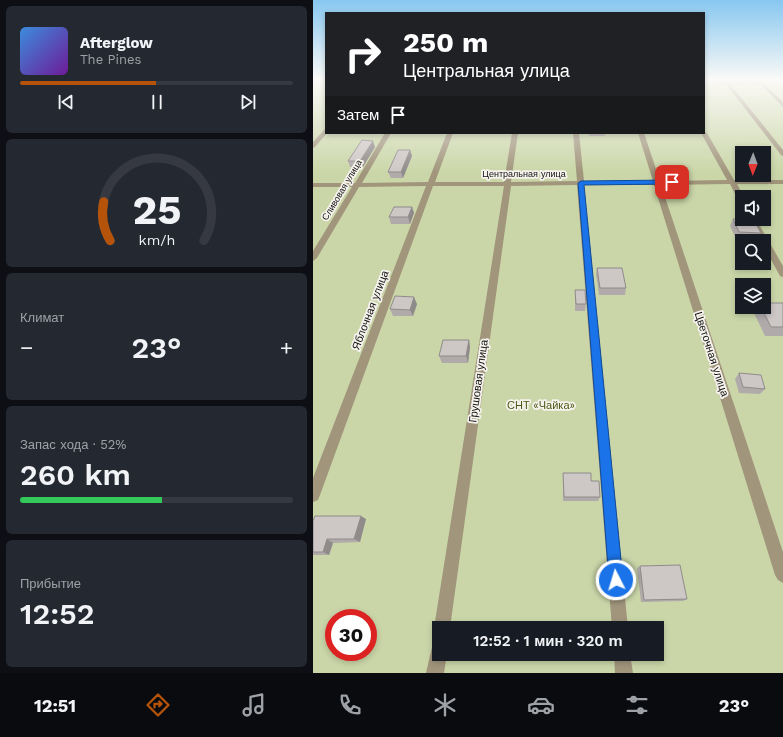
<!DOCTYPE html>
<html lang="ru">
<meta charset="utf-8">
<style>
body{margin:0;font-family:"Work Sans",sans-serif;background:#242831;color:#f1f3f6;height:100vh;display:flex;flex-direction:column;font-size:15px;white-space:nowrap}
*{box-sizing:border-box;margin:0}
p{font-size:13px;color:#9ea1a6}
.icon{flex:none;width:22px;height:22px;fill:none;stroke:currentColor;stroke-width:2;stroke-linecap:round;stroke-linejoin:round}
.map{position:relative;flex:1;overflow:hidden}
.panel{display:flex;flex-direction:column;gap:6px;padding:6px;background:#0d0f14;width:313px}
.panel>*{flex:none}
.banner{position:absolute;left:12px;top:12px;width:380px;height:122px;border-radius:0px;box-shadow:0 2px 6px #0003;background:#202124;color:#fff;overflow:hidden}
.needle{width:26px;rotate:181deg}
.tools{position:absolute;left:422px;top:146px;display:grid;gap:8px}
.tools a{display:grid;place-items:center;width:36px;height:36px;border-radius:0px;background:#171b24;box-shadow:0 2px 6px #0003;font-size:20px}
.speed{position:absolute;left:12px;top:609px;display:flex;gap:8px;font-size:20px;font-weight:700;text-align:center}
.speed>*{display:grid;place-content:center;width:52px;height:52px;border-radius:50%;background:#171b24;box-shadow:0 2px 6px #0003;line-height:1}
.speed .limit{border:6px solid #d22;background:#fff;color:#111}
.pin{position:absolute;display:grid;place-items:center;width:34px;height:34px;color:#fff;margin:-17px;border-radius:8px;box-shadow:0 2px 6px #0006}
.me{position:absolute;width:44px;margin:-22px;rotate:355deg;stroke-linejoin:round;filter:drop-shadow(0 0 3px #0008)}
.turn{display:flex;align-items:center;gap:14px;height:84px;padding:0 12px;font-size:18px}
.turn .icon{width:52px;height:52px;stroke-width:2.5}
.turn b{display:block;font-size:28px;line-height:34px}
.then{display:flex;align-items:center;height:38px;padding:0 12px;background:#0003;gap:8px;font-size:15px}
.big{font-size:30px;font-weight:600;line-height:1.1}
.panel .widget{flex:1;display:flex;flex-direction:column;justify-content:center;gap:6px;min-width:0;padding:0 14px;border-radius:6px;background:#242831}
.panel .dial{align-items:center;gap:0}
.dial svg{height:104px;overflow:visible;fill:none;stroke:#363941;stroke-width:7;stroke-linecap:round;text-anchor:middle}
.dial text{fill:#f1f3f6;stroke:none}
.song{display:flex;align-items:center;gap:12px}
.cover{width:48px;height:48px;border-radius:6px;background:linear-gradient(135deg,hsl(210 70% 55%),hsl(280 70% 35%))}
.played{height:4px;border-radius:2px;background:linear-gradient(90deg,#b45309 50%,#363941 50%)}
.keys{display:flex;justify-content:space-around;direction:ltr}
.heat{display:flex;justify-content:space-between;align-items:center;font-size:22px;direction:ltr}
.charge{height:6px;border-radius:3px;background:linear-gradient(90deg,#34c759 52%,#363941 0)}
.trip{position:absolute;left:119px;top:621px;width:232px;height:40px;border-radius:0px;background:#171b24;box-shadow:0 2px 6px #0003;font-weight:600;line-height:40px;text-align:center}
.dock{display:flex;height:64px;justify-content:space-around;align-items:center;background:#090b0e;color:#9ea1a6}
.dock .icon{width:28px;height:28px}
.dock .current{color:#b45309}
.dock b{font-size:18px;color:#f1f3f6}
main{display:flex;flex:1;min-height:0}
.map>svg:first-child{display:block}
.green{fill:#cad6a8;fill-rule:evenodd}
.lines{fill:none;stroke-linecap:round;stroke-linejoin:round}
.minor{fill:#a1957c;fill-rule:evenodd}
.wall{fill:#b0abaa}
.shaded-wall{fill:#908b8b}
.building{fill:#cdc7c6;stroke:#908b8b}
.route{fill:#1a73e8;stroke:#114b97}
.labels{text-anchor:middle;stroke-width:3.5;stroke-linejoin:round;paint-order:stroke}
.far-street-label{font-size:9px;fill:#131210;stroke:#f6f3ee}
.street-label{font-size:11px;fill:#131210;stroke:#f6f3ee}
.park-label{font-size:11px;fill:#4b5813;stroke:#f6f3ee}
</style>
<main>
<section class="panel">
<div class="widget">
<div class="song"><i class="cover"></i><div><b>Afterglow</b><p>The Pines</p></div></div>
<div class="played"></div>
<div class="keys"><svg class="icon" aria-label="previous" viewBox="0 0 24 24"><path d="M18 5L8 12l10 7zM5 5v14"/></svg><svg class="icon" aria-label="pause" viewBox="0 0 24 24"><path d="M8 5v14M16 5v14"/></svg><svg class="icon" aria-label="next" viewBox="0 0 24 24"><path d="M6 5l10 7-10 7zM19 5v14"/></svg></div>
</div>
<div class="widget dial"><svg viewBox="0 0 100 80">
<path d="M14 69A42 42 0 1 1 86 69"/>
<path d="M14 69A42 42 0 0 1 9 39" stroke="#b45309"/>
<text x="50" y="56" font-size="32" font-weight="700">25</text>
<text x="50" y="72" font-size="11">km/h</text>
</svg></div>
<div class="widget"><p>Климат</p>
<div class="heat"><a>−</a><b class="big">23°</b><a>+</a></div>
</div>
<div class="widget"><p>Запас хода · 52%</p><b class="big">260 km</b><div class="charge"></div></div>
<div class="widget"><p>Прибытие</p><b class="big">12:52</b></div>
</section>
<div class="map">
<svg width="470" height="673" viewBox="0 0 470 673">
<rect width="100%" height="100%" fill="#f6f3ee"/>
<path class="green" d="M0,79H13V133H391V79H470V673H0ZM429,153H451V175H429ZM429,197H451V219H429ZM429,241H451V263H429ZM429,285H451V307H429ZM21,618H55V652H21ZM126,628H344V654H126Z"/>
<g class="lines">
<g class="minor">
<path d="M4,79H8L0,85V82Z"/>
<path d="M409,79H413L470,150V156L468,155Z"/>
<path d="M442,79H446L470,102V107Z"/>
<path d="M13,128L14,133L2,147L0,148V142Z"/>
<path d="M391,131L394,133L421,180H470V184H424L431,197H429V202L425,200L417,184L348,185L470,552V583L465,580L462,575L341,185H271L315,628H299L264,185L198,186L137,628H126V635L123,634L121,628L191,186H120L7,495L5,500L0,502V478L113,186L46,187L4,258L0,261V251L39,187H0V183H42L72,133H78L49,183L115,182L134,133H140L122,182H191L199,133H205L198,182L264,181L260,133H266L271,181H340L325,133H331L347,181L414,180L388,133H391Z"/>
<path d="M435,219H443L470,266V277L467,276L451,247V241H447Z"/>
<path d="M126,641V654H134L131,673H113L120,643Z"/>
<path d="M301,654H317L320,673H302Z"/>
</g>
</g>
<g class="wall">
<path d="M398,79H412L413,80L412,85H402Z"/>
<path d="M414,79H447L448,81L446,85H420Z"/>
<rect x="276" y="133" width="16" height="3"/>
<path d="M62,147L50,167H37L35,161Z"/>
<path d="M97,150L99,156L90,178H78L75,172Z"/>
<path d="M99,207L101,213L97,224H78L76,217Z"/>
<path d="M420,219L448,233L444,239H423L417,226Z"/>
<path d="M284,268L313,288L312,295H286L283,274Z"/>
<path d="M262,290L273,304L272,311H262Z"/>
<path d="M470,303V336H452L441,313L444,307H451Z"/>
<path d="M104,304L100,316H80L77,309Z"/>
<path d="M156,340L157,347L155,363H129L126,356Z"/>
<path d="M426,373L452,389L447,394L426,393L422,379Z"/>
<path d="M250,473L278,481L287,497L285,501H250Z"/>
<path d="M53,519L47,542L20,543L16,555H0V521Z"/>
<path d="M327,566L374,599L370,601L328,602L324,568Z"/>
</g>
<g class="shaded-wall">
<path d="M60,141L62,147L50,167L47,161Z"/>
<path d="M97,150L99,156L90,178L88,172Z"/>
<path d="M99,207L101,213L97,224L95,217Z"/>
<path d="M101,297L104,304L100,316L97,310Z"/>
<path d="M156,340L157,347L155,363L153,356Z"/>
<path d="M48,516L53,519L47,542L41,539Z"/>
<path d="M14,539L20,543L16,555L10,552Z"/>
</g>
<g class="building">
<path d="M403,79H412L413,80H404Z"/>
<path d="M420,79H447L448,81L421,80Z"/>
<path d="M49,140L60,141L47,161H35Z"/>
<path d="M85,150H97L88,172H75Z"/>
<path d="M81,207H99L95,217H76Z"/>
<path d="M420,219H440L448,233L426,232Z"/>
<path d="M284,268H309L313,288H287Z"/>
<path d="M262,290H272L273,304H263Z"/>
<path d="M82,296L101,297L97,310L77,309Z"/>
<path d="M451,303H470V327H458L448,307H451Z"/>
<path d="M130,340H156L153,356H126Z"/>
<path d="M426,373L448,375L452,389L430,387Z"/>
<path d="M250,473H278V481H286L287,497H251Z"/>
<path d="M2,516H48L41,539H14L10,552H0V521Z"/>
<path d="M367,565L374,599L331,600L327,566Z"/>
</g>
<linearGradient id="sky" x2="0" y2="1"><stop stop-color="#87c7f0"/><stop offset="0.46" stop-color="#fbfaf7"/><stop offset="1" stop-color="#fbfaf7" stop-opacity="0"/></linearGradient>
<rect width="470" height="173" fill="url(#sky)"/>
<path class="route" d="M359,180L361,181V184L271,185L310,580L308,585L303,587L298,585L296,580L265,183L268,181Z"/>
<g class="labels">
<g class="far-street-label">
<text x="211" y="177">Центральная улица</text>
<text transform="translate(29 190) rotate(-59)" y="3">Сливовая улица</text>
</g>
<g class="street-label">
<text transform="translate(57 310) rotate(-69)" y="4">Яблочная улица</text>
<text transform="translate(399 354) rotate(72)" y="4">Цветочная улица</text>
<text transform="translate(165 381) rotate(-82)" y="4">Грушовая улица</text>
</g>
<g class="park-label">
<text x="228" y="409">СНТ «Чайка»</text>
</g>
</g>
</svg>
<div class="tools">
<a><svg class="needle" viewBox="-14 -14 28 28"><path d="M0-13l5 13h-10z" fill="#e53935"/><path d="M0 13l5-13h-10z" fill="#9ea1a6"/></svg></a>
<a><svg class="icon" aria-label="sound" viewBox="0 0 24 24"><path d="M4 9h4l5-4v14l-5-4H4zM17 9q2 3 0 6"/></svg></a>
<a><svg class="icon" aria-label="search" viewBox="0 0 24 24"><circle cx="10" cy="10" r="6"/><path d="M15 15l6 6"/></svg></a>
<a><svg class="icon" aria-label="layers" viewBox="0 0 24 24"><path d="M12 4l9 5-9 5-9-5zM3 14l9 5 9-5"/></svg></a>
</div>
<div class="speed"><div class="limit">30</div></div>
<div class="pin" style="left:359px;top:182px;background:#d93025"><svg class="icon" aria-label="arrive" viewBox="0 0 24 24"><path d="M6 21V4h12l-3 4 3 4H6"/></svg></div>
<svg class="me" style="left:303px;top:580px" viewBox="-20 -20 40 40"><circle r="17" fill="#1a73e8" stroke="#fff" stroke-width="3"/><path d="M0-11L8 9 0 5-8 9z" fill="#fff"/></svg>
<div class="trip">12:52 · 1 мин · 320 m</div>
<div class="banner">
<div class="turn"><svg class="icon" aria-label="right" viewBox="0 0 24 24"><path d="M7 20v-9h11M14 6l5 5-5 5"/></svg><div><b>250 m</b>Центральная улица</div></div>
<div class="then">Затем<svg class="icon" aria-label="arrive" viewBox="0 0 24 24"><path d="M6 21V4h12l-3 4 3 4H6"/></svg></div>
</div>
</div>
</main>
<nav class="dock">
<b>12:51</b>
<svg class="icon current" aria-label="directions" viewBox="0 0 24 24"><path d="M12 3l9 9-9 9-9-9zM9 14v-3h6M13 9l2 2-2 2"/></svg>
<svg class="icon" aria-label="music" viewBox="0 0 24 24"><path d="M9 18V5l10-2v13"/><circle cx="6" cy="18" r="3"/><circle cx="16" cy="16" r="3"/></svg>
<svg class="icon" aria-label="phone" viewBox="0 0 24 24"><path d="M5 4h4l2 5-3 2q2 4 5 5l2-3 5 2v4C11 20 4 13 5 4z"/></svg>
<svg class="icon" aria-label="climate" viewBox="0 0 24 24"><path d="M12 3v18M4 7l16 10M4 17L20 7"/></svg>
<svg class="icon" aria-label="car" viewBox="0 0 24 24"><path d="M5 17H2v-5l4-1 3-4h7l3 4 3 1v5h-3M9 17h6M6 11h13"/><circle cx="7" cy="17" r="2"/><circle cx="17" cy="17" r="2"/></svg>
<svg class="icon" aria-label="filters" viewBox="0 0 24 24"><path d="M4 7h16M4 17h16"/><circle cx="9" cy="7" r="2"/><circle cx="15" cy="17" r="2"/></svg>
<b>23°</b>
</nav>
